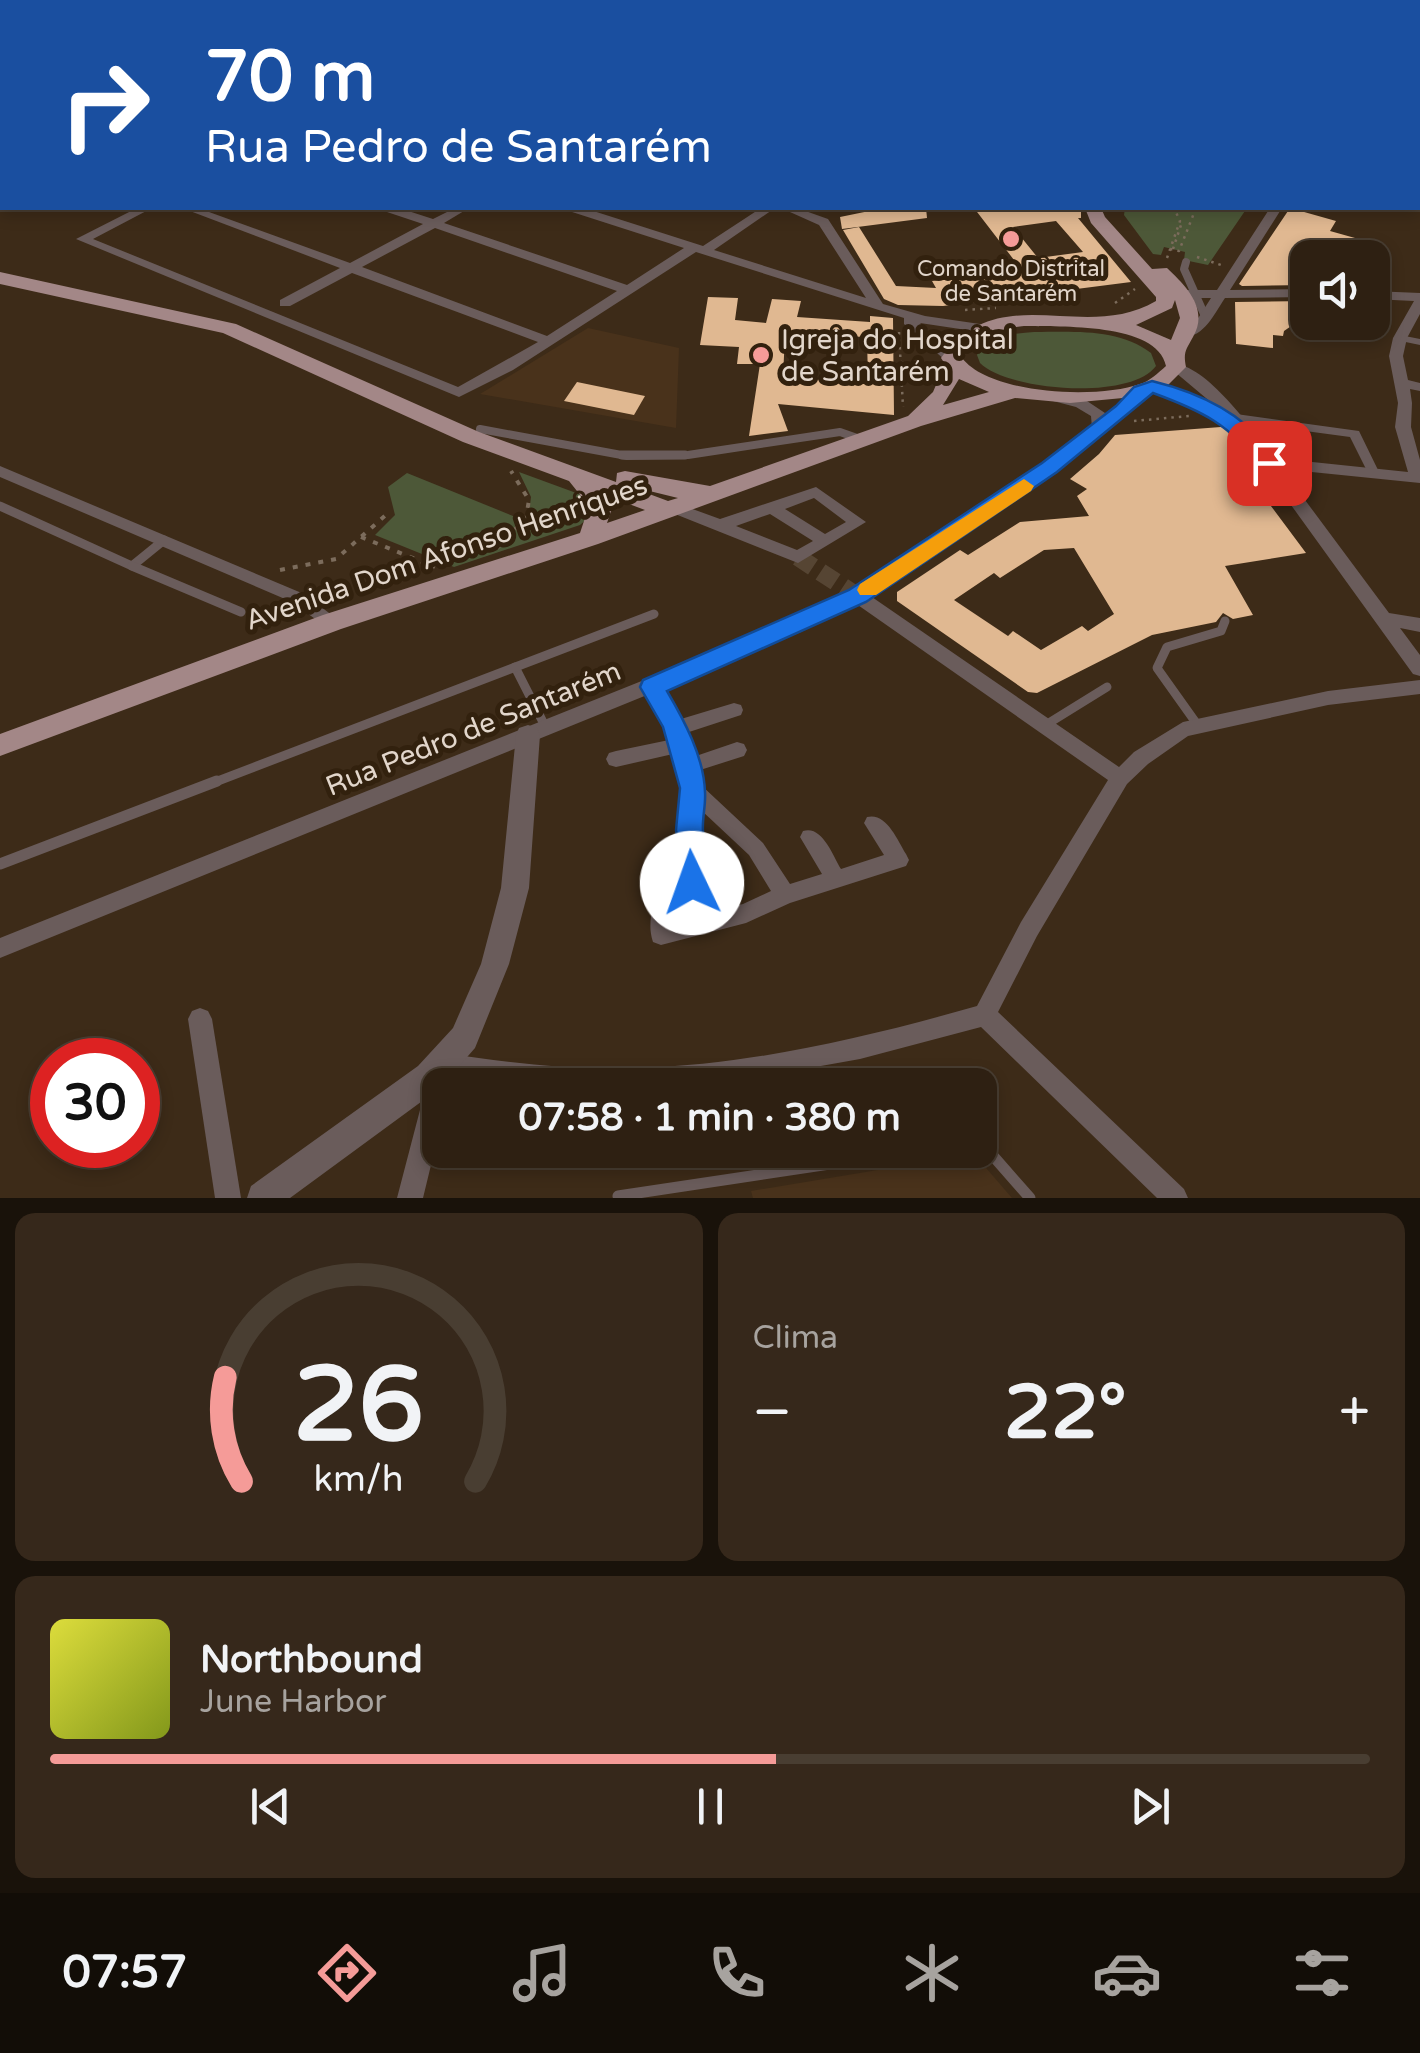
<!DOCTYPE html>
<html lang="pt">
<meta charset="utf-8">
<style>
body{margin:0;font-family:"Varela Round",sans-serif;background:#36281b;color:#f1f3f6;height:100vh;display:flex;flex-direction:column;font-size:38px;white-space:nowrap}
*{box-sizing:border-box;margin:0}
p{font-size:32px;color:#a7a39f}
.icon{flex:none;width:55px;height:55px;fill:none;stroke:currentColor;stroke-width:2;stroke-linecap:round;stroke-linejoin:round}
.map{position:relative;height:1198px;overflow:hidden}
.panel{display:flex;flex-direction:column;gap:15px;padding:15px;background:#19120a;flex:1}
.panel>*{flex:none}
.banner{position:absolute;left:0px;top:0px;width:1420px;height:210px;box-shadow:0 5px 15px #0003,0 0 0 2px #493e32;background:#1a4fa0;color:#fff;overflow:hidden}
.fabs{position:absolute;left:1290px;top:240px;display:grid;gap:20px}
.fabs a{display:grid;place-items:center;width:100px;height:100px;border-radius:20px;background:#2e2012;box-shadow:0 5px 15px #0003,0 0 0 2px #493e32;font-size:50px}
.speed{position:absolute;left:30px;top:1038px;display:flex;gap:20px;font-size:50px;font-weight:700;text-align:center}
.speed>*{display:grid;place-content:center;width:130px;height:130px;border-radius:50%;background:#2e2012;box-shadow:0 5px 15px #0003,0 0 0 2px #493e32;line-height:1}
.speed .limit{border:15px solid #d22;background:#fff;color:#111}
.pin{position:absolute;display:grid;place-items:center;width:85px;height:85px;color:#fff;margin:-42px;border-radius:20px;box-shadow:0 5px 15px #0006}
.me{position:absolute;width:110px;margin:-55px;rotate:357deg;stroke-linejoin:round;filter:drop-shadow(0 0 8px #0008)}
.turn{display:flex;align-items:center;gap:35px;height:210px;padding:0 40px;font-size:45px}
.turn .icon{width:130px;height:130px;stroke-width:2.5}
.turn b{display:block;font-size:70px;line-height:85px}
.big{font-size:75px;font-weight:700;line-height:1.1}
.panel .tile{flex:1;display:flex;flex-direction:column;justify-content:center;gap:15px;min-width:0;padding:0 35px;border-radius:20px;background:#36281b}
.panel .dial{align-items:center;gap:0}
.dial svg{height:260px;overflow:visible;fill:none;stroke:#493e32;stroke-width:7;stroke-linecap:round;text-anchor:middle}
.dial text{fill:#f1f3f6;stroke:none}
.song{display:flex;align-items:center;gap:30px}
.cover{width:120px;height:120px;border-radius:15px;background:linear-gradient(135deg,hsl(60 70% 55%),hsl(70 70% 35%))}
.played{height:10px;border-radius:5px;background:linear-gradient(90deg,#f59b98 55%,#493e32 55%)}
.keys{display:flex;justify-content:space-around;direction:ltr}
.heat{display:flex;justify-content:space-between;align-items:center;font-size:55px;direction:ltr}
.panel .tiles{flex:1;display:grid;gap:15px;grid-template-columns:1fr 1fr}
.tile:last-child{grid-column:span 2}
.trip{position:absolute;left:422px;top:1068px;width:575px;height:100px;border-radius:20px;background:#2e2012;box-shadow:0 5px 15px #0003,0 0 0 2px #493e32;font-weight:700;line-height:100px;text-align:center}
.tabs{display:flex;height:160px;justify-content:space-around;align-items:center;background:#120d07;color:#a7a39f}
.tabs .icon{width:70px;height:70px}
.tabs .selected{color:#f59b98}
.tabs b{font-size:45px;color:#f1f3f6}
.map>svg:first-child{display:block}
.built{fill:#49321b}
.green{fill:#4d5838}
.building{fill:#e0b891;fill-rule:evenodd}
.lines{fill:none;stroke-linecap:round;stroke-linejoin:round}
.minor-tunnel{stroke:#564533;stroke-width:18;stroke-dasharray:18 9;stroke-linecap:butt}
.path-far1{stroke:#7c6c5c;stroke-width:2.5;stroke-dasharray:2.5 5;stroke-linecap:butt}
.path{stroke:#7c6c5c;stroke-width:4;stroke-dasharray:5 8;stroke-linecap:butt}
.service-far2{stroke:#6a5c5b;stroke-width:8}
.service-far1{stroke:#6a5c5b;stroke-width:9}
.service{stroke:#6a5c5b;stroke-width:11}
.pedestrian{fill:#6a5c5b;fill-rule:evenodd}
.minor{fill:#6a5c5b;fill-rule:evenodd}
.tertiary{fill:#6a5c5b;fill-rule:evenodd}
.primary{fill:#a38787;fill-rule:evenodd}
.route{fill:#1a73e8;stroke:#114b97;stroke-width:2.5}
.slow{fill:#f59e0b}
.poi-dot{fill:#f59b98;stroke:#32210e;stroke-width:4}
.labels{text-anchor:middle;stroke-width:10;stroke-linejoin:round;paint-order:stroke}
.far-poi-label{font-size:22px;fill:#e2d6cb;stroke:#32210e}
.poi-label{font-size:28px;fill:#e2d6cb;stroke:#32210e;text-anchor:start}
.street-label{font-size:28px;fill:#e2d6cb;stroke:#32210e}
</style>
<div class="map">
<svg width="1420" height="1198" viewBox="0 0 1420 1198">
<rect width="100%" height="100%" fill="#3d2b18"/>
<g class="built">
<path d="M588,328L679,348L676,428L480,394Z"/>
<path d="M974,1154L1012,1198H753L751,1191Z"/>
</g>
<g class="green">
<path d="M1125,208H1247L1208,265L1184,260L1185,252L1164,247L1161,255L1153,254L1124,215Z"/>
<path d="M1034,332C1072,332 1119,328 1151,353L1156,366C1130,401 1008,391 980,363L977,355C986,334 1013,334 1034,332Z"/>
<path d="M519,472L579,494L590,504L589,517L580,525L454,567L375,535L395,515L388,487L407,473L528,522L531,497Z"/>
</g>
<g class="building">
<path d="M884,208H926L927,218L842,229L840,217Z"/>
<path d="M974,208H1081V218H1078L1131,282L943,306L898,305L884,299L843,230L859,227L896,286L936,288L932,281L1024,273ZM1056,221L1083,252L1038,258L1013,227Z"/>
<path d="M1290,208L1336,221L1330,231L1355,238L1343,258L1308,252V285L1242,286L1239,284Z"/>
<path d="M708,297L738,298L735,320L766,323L772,299L801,301L797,317L870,322V316L893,318L894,415L778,404L788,431L749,436L760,364H737L739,347L700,345ZM785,334L867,337L868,382L783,378Z"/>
<path d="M1308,301V321L1300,320L1284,331L1283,336L1273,335V348L1236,344L1235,302Z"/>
<path d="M577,382L645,396L634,415L564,401Z"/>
<path d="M1221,427L1227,429L1243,458L1236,459L1306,553L1225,566L1253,615L1233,619L1223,613L1216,622L1152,635L1037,693L1028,692L897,601V592L960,550L968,555L1020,522L1089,516L1077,496L1087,489L1070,479L1099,454L1115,435ZM1074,548L1114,614L1088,631L1082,626L1041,650L1013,631L1008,636L954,600L994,573L1000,578L1044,550Z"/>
</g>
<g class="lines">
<path class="minor-tunnel" d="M798,557L857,596"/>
<g class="path-far1">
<path d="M165,0L178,2"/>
<path d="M1170,249L1179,251L1196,208"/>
<path d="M1173,249L1181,225"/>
<path d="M1197,257L1221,265"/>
<path d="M1167,258L1180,221L1174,208"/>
<path d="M1115,303L1135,289"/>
<path d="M965,310L996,308"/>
<path d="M899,332L903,407"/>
<path d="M901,362L935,368"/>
<path d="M1134,421L1189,416"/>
</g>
<g class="path">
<path d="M361,537L435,567"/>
<path d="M497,548L526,518L529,500L511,471"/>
<path d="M280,570L336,559L387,514"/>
</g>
<g class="service-far2">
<path d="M1186,262L1184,269L1205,316"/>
<path d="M480,429L627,456L688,455L840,432L860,439"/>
</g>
<g class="service-far1">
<path d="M622,455H685"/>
<path d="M0,506L132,566L164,540"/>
<path d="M132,566L241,612"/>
<path d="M515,667L546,728"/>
<path d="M1044,726L1107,687"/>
<path d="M1199,727L1157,668L1167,647L1221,631L1225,621"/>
<path d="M210,784L654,614"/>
</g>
<g class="service">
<path d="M0,864L217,781"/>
<path d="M980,1141L1030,1198"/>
<path d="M618,1196L923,1150"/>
</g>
<g class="pedestrian">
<path d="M1400,335L1420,339V345L1396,340V336Z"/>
<path d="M1236,414L1359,431L1378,470L1372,474L1368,473L1350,437L1232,421L1230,418Z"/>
</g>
<g class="minor">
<path d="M419,0H430L432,2H421Z"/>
<path d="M639,0H660L662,2H642Z"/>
<path d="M896,0H928L925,2H899Z"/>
<rect x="1418" y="187" width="2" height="8"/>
<path d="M137,208H152L93,239L458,387L538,342L352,273L290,306H280V300L340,268L182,208H198L350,263L423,224L384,211L382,208H399L433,219L455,208H469L444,223L627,285L684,248L569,211L567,208H584L703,246L761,208H775L714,250L866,298L819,225L781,208H797L828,219L883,304L925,316L980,324L987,328L980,332L920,323L958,358L951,362L946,361L904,324V318L696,252L513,370L459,397L76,239ZM435,228L617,291L547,336L362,267Z"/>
<path d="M1270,208H1282L1230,290L1308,289V297L1225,298C1214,314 1204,338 1182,337V331L1197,320L1211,298H1184L1177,294L1184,290H1217Z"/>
<path d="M1372,291L1420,293V314L1407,338L1403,356L1408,380L1420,383V391L1410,389L1412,403L1411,427L1420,460V483L1282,469L1389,613L1420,618V632L1400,628L1420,655V676L1413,674L1234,426L1226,425L1199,408L1146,386L1148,383H1158L1213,404L1169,367L1171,364C1205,361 1255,433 1274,458L1408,472L1395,427L1398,403L1389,356L1393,338L1414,301L1372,299Z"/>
<path d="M1140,387L1147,391L1145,394L1118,422L1073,459L971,531L869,595L1119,767L1134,752L1183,722L1328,691L1420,680V694L1328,705L1188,736L1148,764L1127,784L1037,936L998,1012L1184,1189L1188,1198H1157L981,1027L860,1059L715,1085H509L453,1077L451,1085H440V1128L423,1198H397L432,1064L436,1056L444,1053C509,1063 575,1071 641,1068C755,1064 868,1037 977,1006L1021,922L1108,780L855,603L801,632L662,688L681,719L734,703L741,705L743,710L741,715L686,733L693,757L737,742L744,744L747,750L744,756L697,771L701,785L763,843L790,884L822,874L800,837L803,831C822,825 832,854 841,869L884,855L864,823L867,817C886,812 897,839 906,854L909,860L906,866L790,903L746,923L661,945L653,942C650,933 650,926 651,916C652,891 663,890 682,878L685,864L679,830L682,789L673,754L616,767L609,765L606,759L609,753L616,751L669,740L666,727L647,695L0,958V938L789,622C896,569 998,502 1092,428L1091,416L1076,407L1053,401V395L1087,401L1108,415L1135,388ZM701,810L749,855L771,891L743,904L672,922L673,907C680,902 694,896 700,889C711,876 699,829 701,810Z"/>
<path d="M0,466L304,594L341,622L332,629L326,627L292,602L0,477Z"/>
<path d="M816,487L866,522L798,563L670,512L668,508L676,503L720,519ZM814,498L846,522L825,534L785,509ZM770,514L813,541L797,550L736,526Z"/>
<path d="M200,1008L208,1011L212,1019L241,1198H215L188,1019L192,1011Z"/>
</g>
<path class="tertiary" d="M528,725L537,728L540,735L529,888L509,964L475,1048L440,1088L290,1198H247L251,1186L418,1066L453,1028L481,964L501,888L516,735L519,728Z"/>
<g class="primary">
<path d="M1226,0H1249L1250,2H1228Z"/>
<path d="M1358,0H1373L1374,2H1360Z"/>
<rect x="1418" y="16" width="2" height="8"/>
<path d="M1085,208H1101L1105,217L1152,269L1167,268C1187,287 1209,309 1193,337C1186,350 1183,352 1186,367L1165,388L1144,396L1070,403L1015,398L921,426L598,544L341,629L0,756V734L323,615L580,533L589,506L569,481L463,442L223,333L0,284V272L236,324L479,432L616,482L617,473L625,471L710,486L908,416L933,392L945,364L941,358C1001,277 1082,344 1156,301V297L1091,223ZM1175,300L1180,318L1171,340L1136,325L1172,308ZM1024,326C1059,327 1157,322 1166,366C1158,373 1150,381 1140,384C1098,399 991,395 962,358C980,337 995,329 1024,326ZM959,379L989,392L943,405ZM625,485L678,498L668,501ZM605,495L645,510L607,523L613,505Z"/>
</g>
</g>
<path class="route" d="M1152,381C1197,392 1240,411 1268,448C1275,456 1278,459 1276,468H1262C1230,424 1202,411 1153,393L1057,472L866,602L667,691C684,720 704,757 705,792C706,805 702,818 703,831C704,853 712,870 702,892L692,895L682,892L678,883L681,864L676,830L680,788L663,727L640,687L643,680L849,590L1042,463L1116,406L1134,387Z"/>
<path class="slow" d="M1024,479L1034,486L1031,491L876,595H860L857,590L860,584Z"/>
<g class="poi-dot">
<circle cx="1011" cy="239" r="10"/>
<circle cx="761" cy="355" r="10"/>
</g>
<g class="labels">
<g class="far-poi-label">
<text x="1011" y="276">Comando Distrital<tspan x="1011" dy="25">de Santarém</tspan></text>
</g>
<g class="poi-label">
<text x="781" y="349">Igreja do Hospital<tspan x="781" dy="32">de Santarém</tspan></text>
</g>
<g class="street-label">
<text transform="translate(446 552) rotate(-19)" y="10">Avenida Dom Afonso Henriques</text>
<text transform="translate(473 728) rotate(-22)" y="10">Rua Pedro de Santarém</text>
</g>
</g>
</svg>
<div class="fabs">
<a><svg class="icon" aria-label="sound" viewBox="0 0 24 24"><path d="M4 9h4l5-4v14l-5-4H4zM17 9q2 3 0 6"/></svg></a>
</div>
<div class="speed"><div class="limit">30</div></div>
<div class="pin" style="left:1269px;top:463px;background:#d93025"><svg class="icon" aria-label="arrive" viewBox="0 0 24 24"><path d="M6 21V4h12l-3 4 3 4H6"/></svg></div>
<svg class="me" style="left:692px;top:883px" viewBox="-20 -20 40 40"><circle r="19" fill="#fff"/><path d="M0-13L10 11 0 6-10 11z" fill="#1a73e8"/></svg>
<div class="trip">07:58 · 1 min · 380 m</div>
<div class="banner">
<div class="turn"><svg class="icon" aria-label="right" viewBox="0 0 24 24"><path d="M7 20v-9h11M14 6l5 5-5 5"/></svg><div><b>70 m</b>Rua Pedro de Santarém</div></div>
</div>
</div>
<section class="panel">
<div class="tiles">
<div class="tile dial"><svg viewBox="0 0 100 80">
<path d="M14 69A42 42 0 1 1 86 69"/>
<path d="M14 69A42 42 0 0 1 9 37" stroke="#f59b98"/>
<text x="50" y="56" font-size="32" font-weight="700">26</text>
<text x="50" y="72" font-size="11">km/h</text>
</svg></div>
<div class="tile"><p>Clima</p>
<div class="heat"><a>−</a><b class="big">22°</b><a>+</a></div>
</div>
<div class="tile">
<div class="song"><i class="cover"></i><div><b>Northbound</b><p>June Harbor</p></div></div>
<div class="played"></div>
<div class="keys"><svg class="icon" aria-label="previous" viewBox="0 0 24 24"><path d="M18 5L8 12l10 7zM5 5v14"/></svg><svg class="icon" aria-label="pause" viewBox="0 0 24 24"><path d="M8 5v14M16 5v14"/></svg><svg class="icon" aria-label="next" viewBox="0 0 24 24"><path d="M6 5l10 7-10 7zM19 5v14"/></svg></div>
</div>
</div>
</section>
<nav class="tabs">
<b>07:57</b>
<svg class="icon selected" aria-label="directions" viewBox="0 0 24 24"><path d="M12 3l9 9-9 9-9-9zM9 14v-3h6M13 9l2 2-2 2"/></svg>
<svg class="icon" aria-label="music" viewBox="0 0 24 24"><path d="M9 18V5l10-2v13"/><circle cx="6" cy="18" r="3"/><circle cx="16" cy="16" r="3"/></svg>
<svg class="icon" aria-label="phone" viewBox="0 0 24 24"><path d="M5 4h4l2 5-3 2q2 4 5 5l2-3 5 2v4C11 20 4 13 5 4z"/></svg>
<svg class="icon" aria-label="climate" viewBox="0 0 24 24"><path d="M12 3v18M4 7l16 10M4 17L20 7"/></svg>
<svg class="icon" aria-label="car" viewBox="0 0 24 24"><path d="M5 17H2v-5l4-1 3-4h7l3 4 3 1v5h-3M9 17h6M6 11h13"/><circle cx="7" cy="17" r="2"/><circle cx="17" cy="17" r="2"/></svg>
<svg class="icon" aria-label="filters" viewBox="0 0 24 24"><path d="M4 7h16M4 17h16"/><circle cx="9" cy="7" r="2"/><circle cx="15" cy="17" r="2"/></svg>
</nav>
